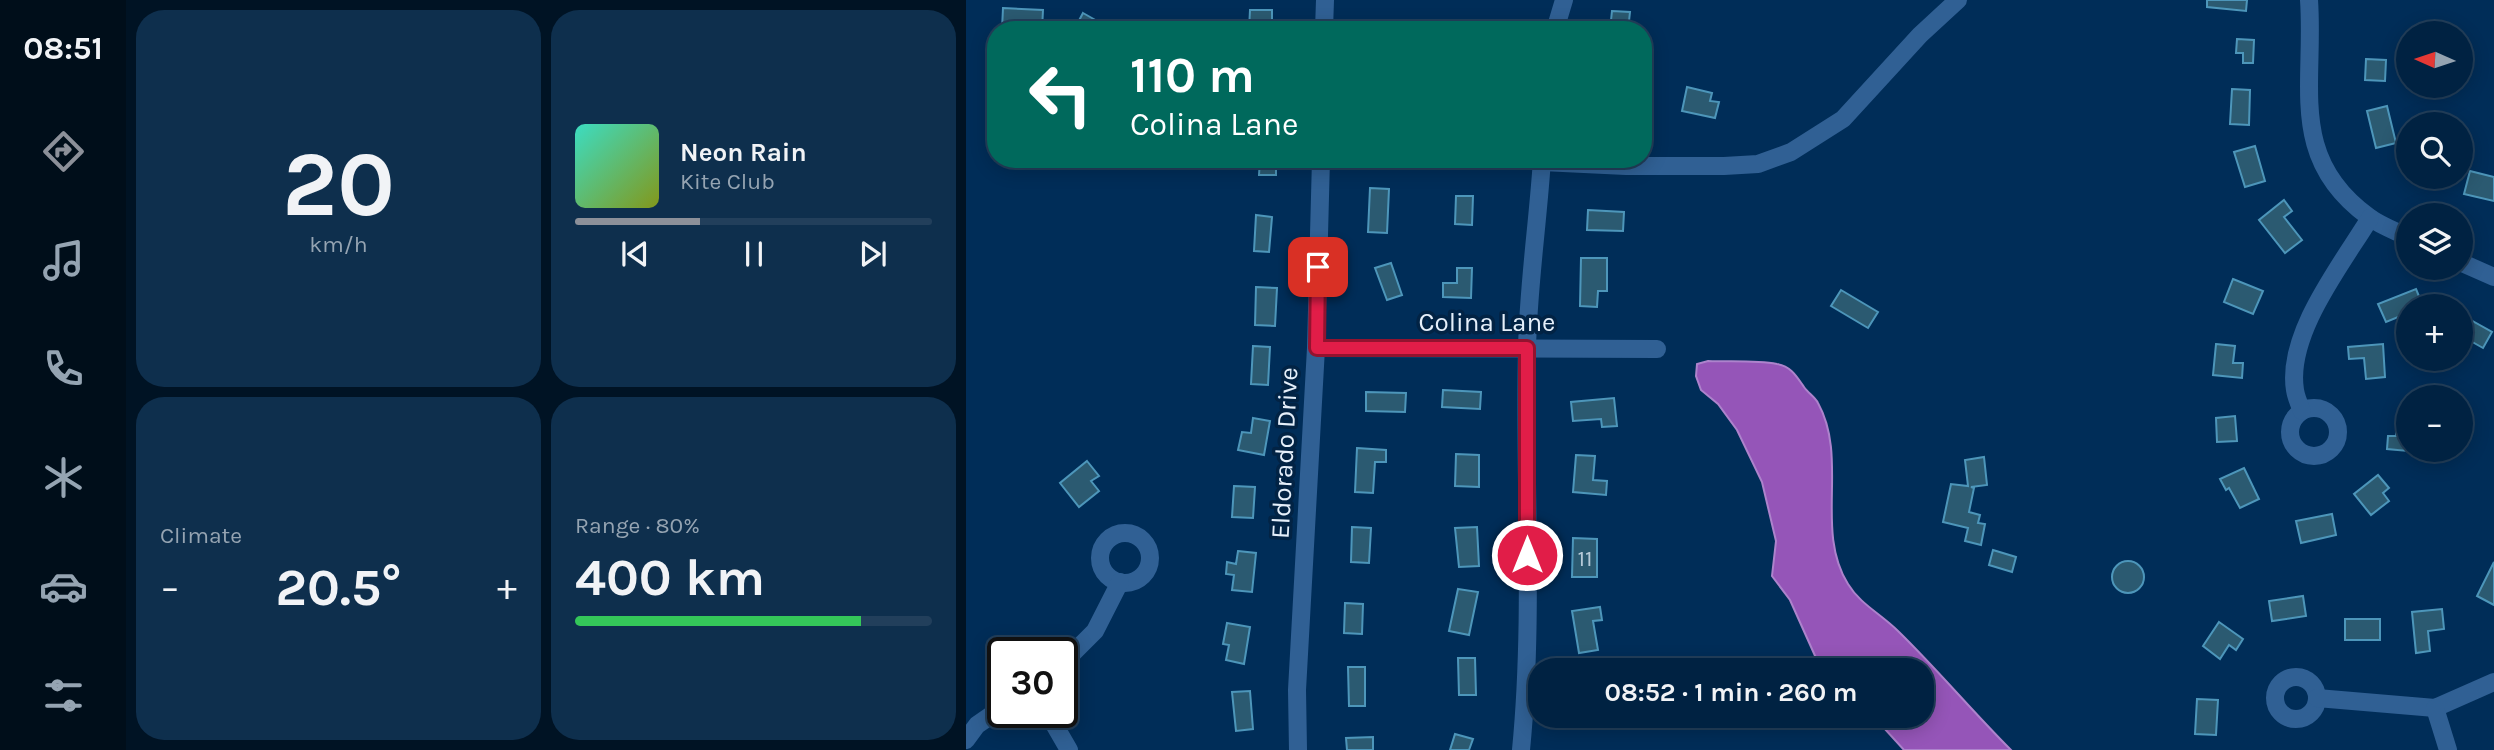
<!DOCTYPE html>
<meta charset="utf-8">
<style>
body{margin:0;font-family:Karla,sans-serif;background:#0e2f4d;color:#f1f3f6;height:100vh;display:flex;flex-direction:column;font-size:26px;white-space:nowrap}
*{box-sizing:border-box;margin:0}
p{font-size:23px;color:#95a4b2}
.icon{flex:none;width:38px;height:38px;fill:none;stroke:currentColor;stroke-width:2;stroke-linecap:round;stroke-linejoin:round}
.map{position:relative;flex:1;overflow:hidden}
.sheet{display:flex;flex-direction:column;gap:10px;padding:10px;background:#001324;width:840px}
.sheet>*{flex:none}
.banner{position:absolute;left:21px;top:21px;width:665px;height:147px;border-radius:28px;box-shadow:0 4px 18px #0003,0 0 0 2px #223f5b;background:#00695c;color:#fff;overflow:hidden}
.needle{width:46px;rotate:273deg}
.tools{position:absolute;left:1430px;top:21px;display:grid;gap:14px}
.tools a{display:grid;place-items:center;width:77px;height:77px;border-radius:50%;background:#002242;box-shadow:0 4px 18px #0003,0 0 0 2px #223f5b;font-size:35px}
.speed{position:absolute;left:21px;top:637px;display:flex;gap:14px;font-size:35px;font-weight:700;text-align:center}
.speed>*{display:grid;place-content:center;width:91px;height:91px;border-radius:50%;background:#002242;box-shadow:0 4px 18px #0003,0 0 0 2px #223f5b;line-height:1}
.speed .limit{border:4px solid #111;border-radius:10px;background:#fff;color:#111}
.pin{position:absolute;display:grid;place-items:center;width:60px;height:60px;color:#fff;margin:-30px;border-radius:14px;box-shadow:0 4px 10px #0006}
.me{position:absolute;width:77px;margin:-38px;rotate:0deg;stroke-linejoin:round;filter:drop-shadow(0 0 5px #0008)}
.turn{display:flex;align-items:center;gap:24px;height:147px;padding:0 28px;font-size:32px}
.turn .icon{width:91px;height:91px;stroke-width:2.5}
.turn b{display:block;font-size:49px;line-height:60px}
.big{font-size:52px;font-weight:700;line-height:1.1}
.sheet .card{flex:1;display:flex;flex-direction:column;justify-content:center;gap:10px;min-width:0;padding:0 24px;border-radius:28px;background:#0e2f4d}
.sheet .dial{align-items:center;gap:0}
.dial b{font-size:91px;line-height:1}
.song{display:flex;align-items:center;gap:21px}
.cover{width:84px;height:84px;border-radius:10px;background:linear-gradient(135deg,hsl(170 70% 55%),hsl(70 70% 35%))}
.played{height:7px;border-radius:4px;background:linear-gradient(90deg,#8c9099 35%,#223f5b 35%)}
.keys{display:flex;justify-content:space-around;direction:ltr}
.heat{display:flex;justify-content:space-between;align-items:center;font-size:38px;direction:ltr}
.charge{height:10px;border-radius:5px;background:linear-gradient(90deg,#34c759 80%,#223f5b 0)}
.sheet .tiles{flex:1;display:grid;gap:10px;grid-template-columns:repeat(2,1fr)}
.trip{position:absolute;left:562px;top:658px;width:406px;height:70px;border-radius:28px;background:#002242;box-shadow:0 4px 18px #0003,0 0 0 2px #223f5b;font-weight:700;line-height:70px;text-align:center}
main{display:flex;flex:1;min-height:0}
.tabs{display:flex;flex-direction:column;width:126px;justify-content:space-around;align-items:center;background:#000e1a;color:#95a4b2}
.tabs .icon{width:49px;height:49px}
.tabs .selected{color:#8c9099}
.tabs b{font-size:32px;color:#f1f3f6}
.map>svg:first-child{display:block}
.water{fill:#9555b8;stroke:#ad83cc;stroke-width:2}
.building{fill:#2b5a71;stroke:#4d96ba;stroke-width:2}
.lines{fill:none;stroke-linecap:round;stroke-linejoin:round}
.minor{stroke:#306094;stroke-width:18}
.route-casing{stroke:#92132f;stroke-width:18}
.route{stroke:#e11d48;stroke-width:12}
.labels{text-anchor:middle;stroke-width:7;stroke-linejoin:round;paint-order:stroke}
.number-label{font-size:23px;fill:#b6cad8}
.street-label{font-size:26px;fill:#e5effa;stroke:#022344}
</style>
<main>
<nav class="tabs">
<b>08:51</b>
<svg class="icon selected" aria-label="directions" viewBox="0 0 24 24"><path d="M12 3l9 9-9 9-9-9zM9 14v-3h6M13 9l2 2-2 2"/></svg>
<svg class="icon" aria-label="music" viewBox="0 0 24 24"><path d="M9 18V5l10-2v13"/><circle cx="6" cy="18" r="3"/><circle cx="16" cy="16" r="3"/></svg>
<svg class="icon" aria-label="phone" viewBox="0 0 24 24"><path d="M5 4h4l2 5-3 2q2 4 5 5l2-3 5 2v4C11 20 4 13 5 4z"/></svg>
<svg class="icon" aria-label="climate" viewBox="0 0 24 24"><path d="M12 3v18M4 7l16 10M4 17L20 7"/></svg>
<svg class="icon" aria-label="car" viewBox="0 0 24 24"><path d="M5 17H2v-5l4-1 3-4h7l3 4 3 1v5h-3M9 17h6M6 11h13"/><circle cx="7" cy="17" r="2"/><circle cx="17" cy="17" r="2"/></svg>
<svg class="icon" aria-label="filters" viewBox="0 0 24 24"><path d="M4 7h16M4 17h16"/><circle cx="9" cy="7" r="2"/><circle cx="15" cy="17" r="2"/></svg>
</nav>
<section class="sheet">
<div class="tiles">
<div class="card dial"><b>20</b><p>km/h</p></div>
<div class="card">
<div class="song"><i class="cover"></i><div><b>Neon Rain</b><p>Kite Club</p></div></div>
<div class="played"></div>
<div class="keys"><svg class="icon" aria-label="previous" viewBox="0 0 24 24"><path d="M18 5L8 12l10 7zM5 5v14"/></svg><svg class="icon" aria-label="pause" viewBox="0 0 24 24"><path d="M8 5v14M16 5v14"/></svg><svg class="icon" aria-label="next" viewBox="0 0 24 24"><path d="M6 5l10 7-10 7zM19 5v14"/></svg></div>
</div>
<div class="card"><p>Climate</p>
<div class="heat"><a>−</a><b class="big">20.5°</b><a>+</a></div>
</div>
<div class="card"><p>Range · 80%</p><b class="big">400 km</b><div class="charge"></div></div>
</div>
</section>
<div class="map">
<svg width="1528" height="750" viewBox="0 0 1528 750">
<rect width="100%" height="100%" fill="#002d58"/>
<path class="water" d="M742,361C765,362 790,360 811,364C825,366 831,377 838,387C842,393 849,397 852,403C883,459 848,530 882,584C894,604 915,614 932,631C971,669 1006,711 1045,750H938L907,716H956V670H867L850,658L824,600L806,576L810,541L796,482L771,430L752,404L735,390L730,376L731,364Z"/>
<g class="building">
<path d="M1241,0H1281L1280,11L1241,7Z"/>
<path d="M37,8L77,10L76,30L36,29Z"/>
<path d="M284,10H306V30H283Z"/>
<path d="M646,11L664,12L662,30H644Z"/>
<path d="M117,13L147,30H108Z"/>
<path d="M1271,39L1288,40L1287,63H1277V53H1270Z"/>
<path d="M1400,59L1420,60L1419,81L1399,80Z"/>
<path d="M721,87L746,93L744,101L753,102L749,118L716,111Z"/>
<path d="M1266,89L1284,90L1283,125L1264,124Z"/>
<path d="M1421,106L1430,143L1410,148L1401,111Z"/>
<path d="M1289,146L1299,181L1279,187L1268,152Z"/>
<path d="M294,159H310V175H293Z"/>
<path d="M1504,171L1528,177V201L1498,194Z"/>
<path d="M404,188L423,189L421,233L402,232Z"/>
<path d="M490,196H507L506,225L489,224Z"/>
<path d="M1318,200L1326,211L1318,217L1336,240L1319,253L1293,220Z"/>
<path d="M622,210L658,212L657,231L621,230Z"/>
<path d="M290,215L306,217L303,252L288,251Z"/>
<path d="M615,258H641V291H632L631,307L614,306Z"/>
<path d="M425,263L436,295L421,300L409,268Z"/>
<path d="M491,268H506L505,298L477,297V283H491Z"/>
<path d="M1267,279L1297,291L1287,314L1258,302Z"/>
<path d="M290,287L311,288L309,326L289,325Z"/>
<path d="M1450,289L1457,306H1442V313L1420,322L1412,304Z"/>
<path d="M875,290L912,312L902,328L865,306Z"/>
<path d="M1494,314L1526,332L1517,348L1494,335Z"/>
<path d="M1250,344L1269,346L1267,363H1277L1276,378L1247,375Z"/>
<path d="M1417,344L1419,377L1400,379L1398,358L1383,359L1382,347Z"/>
<path d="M287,346L304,347L302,385L285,384Z"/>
<path d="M477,390L515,392L514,409L476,407Z"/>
<path d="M400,392L440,393L439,412L400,411Z"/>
<path d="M648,398L651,426L636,427L635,419L607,421L605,402Z"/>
<path d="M1269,416L1271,441L1251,442L1250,418Z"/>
<path d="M287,418L304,421L298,455L272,450L276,432L285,433Z"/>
<path d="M1431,421L1442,422V451L1421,449L1422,436H1430Z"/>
<path d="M391,448L420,450V462H409L407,493L389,492Z"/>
<path d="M490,454L513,455V487L489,486Z"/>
<path d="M610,455L629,456L627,480L641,481L640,495L607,492Z"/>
<path d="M1018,457L1021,485L1005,487L1008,488L1003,512L1014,515L1012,523L1019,524L1015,545L999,541L1002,528L977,522L985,484L1002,486L999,460Z"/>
<path d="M121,461L133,476L125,481L133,491L113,507L94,483Z"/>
<path d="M1278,468L1293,499L1274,508L1263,488L1260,490L1254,479Z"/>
<path d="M1412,475L1423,488L1417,493L1423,501L1405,515L1388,494Z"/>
<path d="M268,486L289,487L287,518L266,517Z"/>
<path d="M1366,514L1370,535L1335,543L1330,521Z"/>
<path d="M386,527L405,528L403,563L385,562Z"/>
<path d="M511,527L513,566L493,567L489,528Z"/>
<path d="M607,538L631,539V577H606Z"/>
<path d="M1027,550L1050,557L1046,572L1023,565Z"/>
<path d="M272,551L290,553L286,592L266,590L268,575L260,574L261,562L270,564Z"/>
<circle cx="1162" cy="577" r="16"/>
<path d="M1528,562V605L1511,596Z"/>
<path d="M492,589L512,592L503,635L483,631Z"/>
<path d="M1337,596L1340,616L1306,621L1303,601Z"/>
<path d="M379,603L397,604L396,634L378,633Z"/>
<path d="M634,607L636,620L627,621L632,650L613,653L606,611Z"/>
<path d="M1476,609L1478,629L1462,631L1464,651L1450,653L1446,612Z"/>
<rect x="1379" y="619" width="35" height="21"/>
<path d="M1253,622L1277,639L1270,650L1263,645L1254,659L1237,646Z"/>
<path d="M261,623L284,627L278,664L260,660L263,645L257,644Z"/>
<path d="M492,658H509L510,695H493Z"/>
<path d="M382,667H399V706H383Z"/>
<path d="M284,691L287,729L270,731L266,692Z"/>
<path d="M1231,699L1252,700L1250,735L1229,734Z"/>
<path d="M489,734L507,739L503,750H484Z"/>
<path d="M407,737V750H381L380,738Z"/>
</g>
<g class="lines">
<g class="minor">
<path d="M1343,0C1349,85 1321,158 1403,217C1415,226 1430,231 1442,237"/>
<path d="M358,30L359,0"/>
<path d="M589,30L598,0"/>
<path d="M576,162L660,166H758L792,164L825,152L877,119L954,35L992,0"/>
<path d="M1494,262L1528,277"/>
<path d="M350,348L691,349"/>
<circle cx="1348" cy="432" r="24"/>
<path d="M1336,411C1333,404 1330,397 1329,390C1320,334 1376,264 1404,218"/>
<circle cx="159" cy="558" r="25"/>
<path d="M96,664L129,631L154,582"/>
<circle cx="1330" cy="698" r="21"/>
<path d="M1351,698L1469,708L1528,682"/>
<path d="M1469,708L1482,750"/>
<path d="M81,712L103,750"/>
<path d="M0,740L11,725L37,707"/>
<path d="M332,750L331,690L350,348L355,159"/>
<path d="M555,750C568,618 558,483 561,350C562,287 572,223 576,159"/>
</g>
</g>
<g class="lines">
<defs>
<path id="route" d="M352,267L351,348H561V555"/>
</defs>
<use href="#route" class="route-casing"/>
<use href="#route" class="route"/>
</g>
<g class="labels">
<g class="number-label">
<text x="619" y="566">11</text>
</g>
<g class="street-label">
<text x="521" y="331">Colina Lane</text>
<text transform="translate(318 453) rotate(-87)" y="9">Eldorado Drive</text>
</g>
</g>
</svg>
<div class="tools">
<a><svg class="needle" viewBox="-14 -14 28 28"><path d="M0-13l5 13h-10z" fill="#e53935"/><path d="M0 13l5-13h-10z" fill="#95a4b2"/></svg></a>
<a><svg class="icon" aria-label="search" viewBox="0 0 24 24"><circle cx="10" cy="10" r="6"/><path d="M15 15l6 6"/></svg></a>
<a><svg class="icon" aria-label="layers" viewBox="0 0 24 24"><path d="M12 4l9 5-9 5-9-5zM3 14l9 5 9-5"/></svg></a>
<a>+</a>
<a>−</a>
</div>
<div class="speed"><div class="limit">30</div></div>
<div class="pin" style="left:352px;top:267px;background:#d93025"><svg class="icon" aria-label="arrive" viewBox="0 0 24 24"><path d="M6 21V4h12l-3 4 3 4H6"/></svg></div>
<svg class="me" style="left:561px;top:555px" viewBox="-20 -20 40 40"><circle r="17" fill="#e11d48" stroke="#fff" stroke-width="3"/><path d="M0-11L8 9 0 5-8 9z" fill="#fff"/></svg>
<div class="trip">08:52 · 1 min · 260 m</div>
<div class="banner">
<div class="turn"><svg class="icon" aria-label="left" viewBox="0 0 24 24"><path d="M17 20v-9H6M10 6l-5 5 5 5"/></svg><div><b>110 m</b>Colina Lane</div></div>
</div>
</div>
</main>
